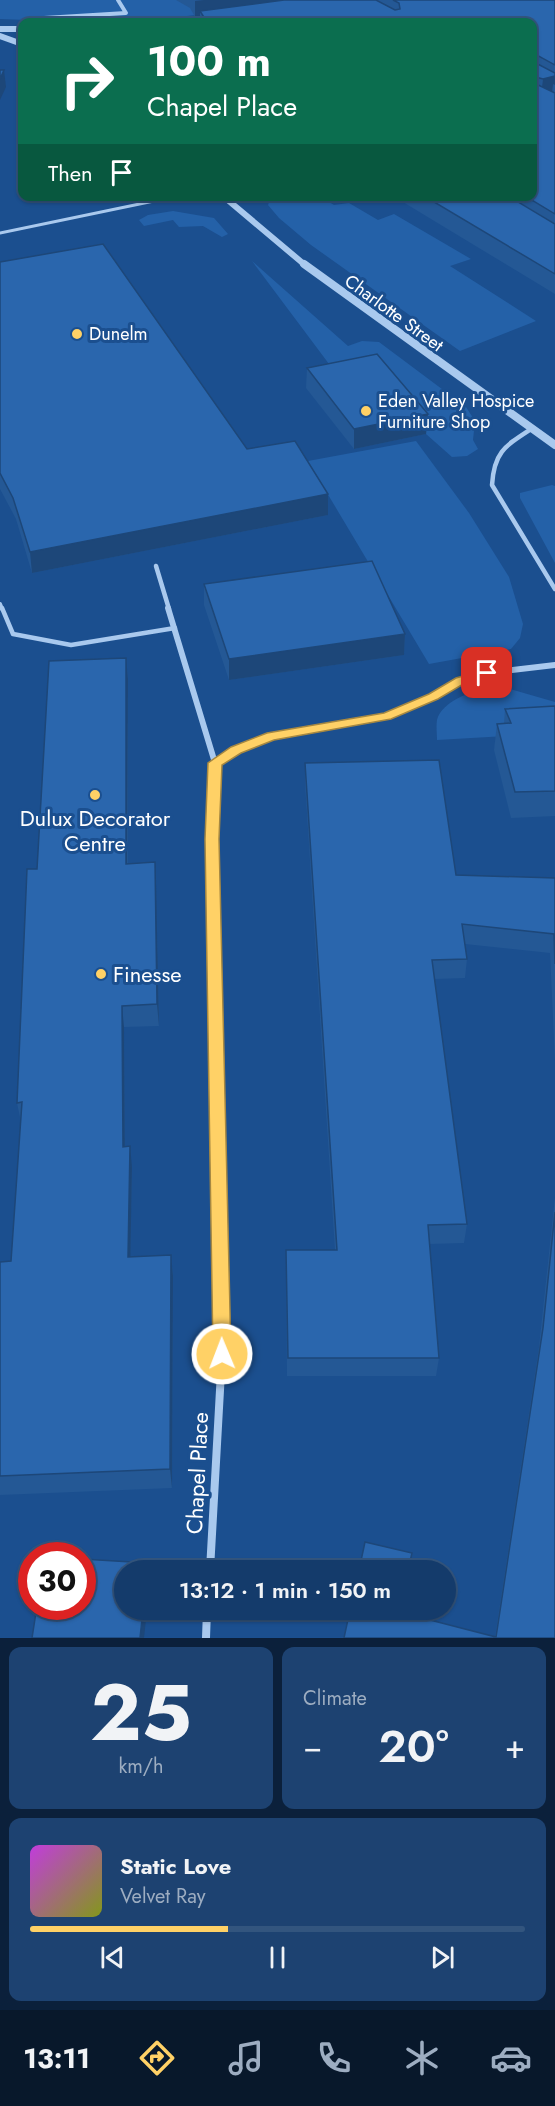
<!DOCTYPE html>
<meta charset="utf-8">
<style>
body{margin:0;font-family:Jost,sans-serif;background:#1d4271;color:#f1f3f6;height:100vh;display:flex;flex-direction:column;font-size:22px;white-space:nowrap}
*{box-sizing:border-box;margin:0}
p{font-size:20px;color:#9dadc1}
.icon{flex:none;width:33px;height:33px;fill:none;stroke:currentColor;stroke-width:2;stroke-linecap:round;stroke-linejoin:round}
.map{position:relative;height:1638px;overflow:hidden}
.drawer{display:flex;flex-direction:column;gap:9px;padding:9px;background:#0b203b;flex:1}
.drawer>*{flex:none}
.top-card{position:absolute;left:18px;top:18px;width:519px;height:183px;border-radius:12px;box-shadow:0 2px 4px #0004,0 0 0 2px #33557e;background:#0b6e4f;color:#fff;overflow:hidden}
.speed{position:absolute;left:18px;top:1542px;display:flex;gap:12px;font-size:30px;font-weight:700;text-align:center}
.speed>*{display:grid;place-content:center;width:78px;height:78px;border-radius:50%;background:#143b6b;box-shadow:0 2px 4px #0004,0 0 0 2px #33557e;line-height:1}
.speed .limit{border:9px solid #d22;background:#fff;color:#111}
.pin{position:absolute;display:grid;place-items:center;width:51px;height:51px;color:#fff;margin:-26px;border-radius:12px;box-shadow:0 3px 9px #0006}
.me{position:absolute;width:66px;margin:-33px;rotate:359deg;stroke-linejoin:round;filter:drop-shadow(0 0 4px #0008)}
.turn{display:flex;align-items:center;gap:21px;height:126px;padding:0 30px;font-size:27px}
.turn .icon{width:78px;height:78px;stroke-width:2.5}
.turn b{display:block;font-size:42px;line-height:51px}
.then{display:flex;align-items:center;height:57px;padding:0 30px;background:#0003;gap:12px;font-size:22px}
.big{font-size:45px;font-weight:600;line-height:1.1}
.drawer .card{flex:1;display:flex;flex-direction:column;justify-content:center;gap:9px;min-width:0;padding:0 21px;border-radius:12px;background:#1d4271}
.drawer .dial{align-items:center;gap:0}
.dial b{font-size:78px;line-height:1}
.song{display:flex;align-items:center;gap:18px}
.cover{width:72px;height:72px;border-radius:9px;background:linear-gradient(135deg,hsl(290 70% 55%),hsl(70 70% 35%))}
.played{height:6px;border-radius:3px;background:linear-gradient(90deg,#ffd166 40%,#33557e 40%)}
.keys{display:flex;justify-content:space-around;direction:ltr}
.heat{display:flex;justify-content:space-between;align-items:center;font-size:33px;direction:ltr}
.drawer .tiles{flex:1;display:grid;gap:9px;grid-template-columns:1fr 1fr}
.card:last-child{grid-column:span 2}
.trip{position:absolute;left:114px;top:1560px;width:342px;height:60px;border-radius:30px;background:#143b6b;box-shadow:0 2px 4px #0004,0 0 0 2px #33557e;font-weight:600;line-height:60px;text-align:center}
.dock{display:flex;height:96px;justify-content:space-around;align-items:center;background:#08182b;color:#9dadc1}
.dock .icon{width:42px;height:42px}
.dock .active{color:#ffd166}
.dock b{font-size:27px;color:#f1f3f6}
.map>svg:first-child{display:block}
.green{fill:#2461a8}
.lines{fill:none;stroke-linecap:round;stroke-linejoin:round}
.service-far2{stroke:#a9c9ee;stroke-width:3}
.service-far1{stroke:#a9c9ee;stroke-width:4}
.service{stroke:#a9c9ee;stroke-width:4.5}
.minor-far3{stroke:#a9c9ee;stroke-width:4}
.minor-far2{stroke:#a9c9ee;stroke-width:4.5}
.minor-far1{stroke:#a9c9ee;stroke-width:6}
.minor{stroke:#a9c9ee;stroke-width:8}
.tertiary-far1{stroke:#a9c9ee;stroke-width:6}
.tertiary{stroke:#a9c9ee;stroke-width:8}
.wall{fill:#245895}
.shaded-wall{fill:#1d4779}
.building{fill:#2a66ad;stroke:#1d4779;stroke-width:1.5}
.route{fill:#ffd166;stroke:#a68842;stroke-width:1.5}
.poi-dot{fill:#ffd166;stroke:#1b4f8f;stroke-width:2}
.labels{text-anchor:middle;stroke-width:6;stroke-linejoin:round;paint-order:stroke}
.far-street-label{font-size:18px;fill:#fff;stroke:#1b4f8f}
.far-poi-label{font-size:18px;fill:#fff;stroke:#1b4f8f;text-anchor:start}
.poi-label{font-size:22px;fill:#fff;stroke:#1b4f8f}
.street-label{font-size:22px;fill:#fff;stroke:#1b4f8f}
</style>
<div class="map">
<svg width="555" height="1638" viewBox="0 0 555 1638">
<rect width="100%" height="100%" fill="#1b4f8f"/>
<g class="green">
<path d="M0,0H284C260,4 236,9 212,13C142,23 70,22 0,19Z"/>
<path d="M271,196L321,197L334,205L349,203L378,220L394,214L471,259L450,266L536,321L460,351L311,245L279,218L268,205Z"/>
<path d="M173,211L214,218L228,234L222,237L203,226L179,227L173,220L144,226L139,220L148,215Z"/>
<path d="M252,261L348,346L362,341L379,342L466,407L475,421L473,440L478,449L467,456L452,457L426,434L376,374L332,368Z"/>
<path d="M416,441L469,513L509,577L523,624L520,638L511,649L429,664L308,461Z"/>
<path d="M552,485L555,486V563L520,498V493Z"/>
<path d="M489,688L510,689L555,702V733L437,740C437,734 436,726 437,720C442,701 472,691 489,688Z"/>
</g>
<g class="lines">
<path class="service-far2" d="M0,233L178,196"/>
<path class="service-far1" d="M0,604L2,609"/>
<path class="service" d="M2,608L13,634L71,645L175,628"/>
<path class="minor-far3" d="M44,18L126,13L118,0"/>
<g class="minor-far2">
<path d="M531,429C505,446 494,452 492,485L555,589"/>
<path d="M156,566L169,609"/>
</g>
<g class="minor-far1">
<path d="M168,608L215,763"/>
<path d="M216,1057L212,839L215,763L236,750L272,736L386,716L434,697L460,680L487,673L555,665"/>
</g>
<g class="minor">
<path d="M210,1570L222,1354L216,1055"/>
<path d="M206,1638L207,1610"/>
</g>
<g class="tertiary-far1">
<path d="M196,22L215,20"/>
<path d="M0,29H22"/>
<path d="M0,36L22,44"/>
<path d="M223,196L305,265"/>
</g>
<path class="tertiary" d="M304,264L555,445"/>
</g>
<g class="wall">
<path d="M176,0H555V294L393,196H532V22H201L200,16L195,17L190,8Z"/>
<path d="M0,262L247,449L328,494V515L32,573L16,519L0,489Z"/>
<path d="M307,368L428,414L426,434L354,449L306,388Z"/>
<path d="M204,584L405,634L404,655L229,680L204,605Z"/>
<path d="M126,658L128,679V864L156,884L159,1026L124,1027L125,1147L132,1167L130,1257L171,1255L173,1276L172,1488L0,1495V1262L11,1261L21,1122L17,1103Z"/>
<path d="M555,706V816L511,818L494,750L497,724H504L505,709Z"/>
<path d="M305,763L456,875L555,878V1061L550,953L465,944L467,959L465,978L435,979L467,1224L464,1243L429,1244L439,1358L436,1376H287L286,1269L335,1250L305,783Z"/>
<path d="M555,1197V1638H344L350,1610H401L400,1612L495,1637L539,1347Z"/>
</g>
<g class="shaded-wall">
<path d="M204,0H303L200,11V16L195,17V1Z"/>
<path d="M535,54L534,71H532V55Z"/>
<path d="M4,70L6,87L0,100V79Z"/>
<path d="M555,76V85L553,84L552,93L541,96L543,79Z"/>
<path d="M428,414L426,434L354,449V429Z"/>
<path d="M328,494V515L32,573L30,552Z"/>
<path d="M405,634L404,655L229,680V659Z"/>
<path d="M126,658L128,679L127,885L126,864Z"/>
<path d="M155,862L156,884L159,1026L157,1004Z"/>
<path d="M122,1006L124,1027L125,1168L123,1147Z"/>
<path d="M130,1146L132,1167L130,1277L128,1257Z"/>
<path d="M171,1255L173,1276L172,1488L170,1469Z"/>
<path d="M143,1610H147L144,1638H140Z"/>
</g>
<g class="building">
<path d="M284,0H376L395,10L400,9L399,3L393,0H555V65L535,54L532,55V22H207L200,11Z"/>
<path d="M532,61L555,73V76L543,79L532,76Z"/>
<path d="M0,70H4L0,79Z"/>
<path d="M532,82L555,93V214L525,196H532Z"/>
<path d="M424,196H508L555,224V274Z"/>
<path d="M103,244L247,449L295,441L328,494L30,552L13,498L0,473V262Z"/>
<path d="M377,354L428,414L354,429L307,368Z"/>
<path d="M372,561L405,634L229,659L204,584Z"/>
<path d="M126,658V864L155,862L157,1004L122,1006L123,1147L130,1146L128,1257L171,1255L170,1469L0,1476V1262L11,1261L22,1102L17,1103L27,869H37L49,661Z"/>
<path d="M555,706V791L515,792L497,724L511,723L505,709Z"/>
<path d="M439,760L456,875L555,878V964L554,934L462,924L467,959L432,960L467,1224L428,1225L439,1358H288L286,1250H337L305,763Z"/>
<path d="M555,1212V1638H344L350,1610H400L399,1612L496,1637L543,1328Z"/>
<path d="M365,1542L412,1553L408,1570H359Z"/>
<path d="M82,1559L148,1563L147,1570H124V1610H143L140,1638H32L37,1606H82Z"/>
</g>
<path class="route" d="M487,669L491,671L493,673L491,676L465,683L438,699L391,719L274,740L241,753L222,765L219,839L231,1354L228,1360L222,1362L216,1360L213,1354L205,839L208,763L231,747L267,733L384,713L429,694L456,678Z"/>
<g class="poi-dot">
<circle cx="77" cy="334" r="6"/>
<circle cx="366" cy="411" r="6"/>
<circle cx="95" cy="795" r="6"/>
<circle cx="101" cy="974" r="6"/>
</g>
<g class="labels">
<g class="far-street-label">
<text transform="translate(394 313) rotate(36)" y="6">Charlotte Street</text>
</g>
<g class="far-poi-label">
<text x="89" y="340">Dunelm</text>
<text x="378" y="407">Eden Valley Hospice<tspan x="378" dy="21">Furniture Shop</tspan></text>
</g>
<g class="poi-label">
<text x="95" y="826">Dulux Decorator<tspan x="95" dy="25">Centre</tspan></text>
<text x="113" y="982" text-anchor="start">Finesse</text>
</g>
<g class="street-label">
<text transform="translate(197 1473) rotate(-87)" y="8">Chapel Place</text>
</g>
</g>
</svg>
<div class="speed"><div class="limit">30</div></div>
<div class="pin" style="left:487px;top:673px;background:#d93025"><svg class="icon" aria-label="arrive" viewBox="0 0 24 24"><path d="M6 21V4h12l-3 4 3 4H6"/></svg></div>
<svg class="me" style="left:222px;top:1354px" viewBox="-20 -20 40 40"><circle r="17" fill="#ffd166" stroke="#fff" stroke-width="3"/><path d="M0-11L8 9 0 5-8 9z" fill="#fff"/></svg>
<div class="trip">13:12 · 1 min · 150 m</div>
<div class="top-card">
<div class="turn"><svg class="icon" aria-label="right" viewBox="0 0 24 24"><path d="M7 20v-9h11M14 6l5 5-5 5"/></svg><div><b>100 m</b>Chapel Place</div></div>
<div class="then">Then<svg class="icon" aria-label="arrive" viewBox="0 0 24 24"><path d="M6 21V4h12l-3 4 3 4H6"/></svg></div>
</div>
</div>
<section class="drawer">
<div class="tiles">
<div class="card dial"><b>25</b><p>km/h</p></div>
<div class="card"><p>Climate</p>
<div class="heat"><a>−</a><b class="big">20°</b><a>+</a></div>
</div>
<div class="card">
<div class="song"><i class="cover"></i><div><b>Static Love</b><p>Velvet Ray</p></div></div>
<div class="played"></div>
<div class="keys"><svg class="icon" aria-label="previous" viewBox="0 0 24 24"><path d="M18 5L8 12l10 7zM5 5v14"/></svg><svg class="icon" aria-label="pause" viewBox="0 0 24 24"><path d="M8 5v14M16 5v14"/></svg><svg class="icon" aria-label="next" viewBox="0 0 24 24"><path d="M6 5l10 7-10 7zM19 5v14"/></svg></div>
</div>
</div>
</section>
<nav class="dock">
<b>13:11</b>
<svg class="icon active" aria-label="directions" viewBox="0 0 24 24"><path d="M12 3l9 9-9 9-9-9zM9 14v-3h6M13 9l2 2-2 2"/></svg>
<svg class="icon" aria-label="music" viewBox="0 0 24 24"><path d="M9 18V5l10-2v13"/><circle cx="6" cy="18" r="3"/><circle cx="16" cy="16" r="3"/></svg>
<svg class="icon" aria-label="phone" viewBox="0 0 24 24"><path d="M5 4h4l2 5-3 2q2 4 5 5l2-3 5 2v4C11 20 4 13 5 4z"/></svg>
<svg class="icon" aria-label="climate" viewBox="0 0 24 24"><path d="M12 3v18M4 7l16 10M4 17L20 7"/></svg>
<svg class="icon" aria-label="car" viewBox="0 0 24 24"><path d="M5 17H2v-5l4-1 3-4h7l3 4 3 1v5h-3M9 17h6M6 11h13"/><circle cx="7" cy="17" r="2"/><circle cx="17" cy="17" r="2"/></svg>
</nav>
